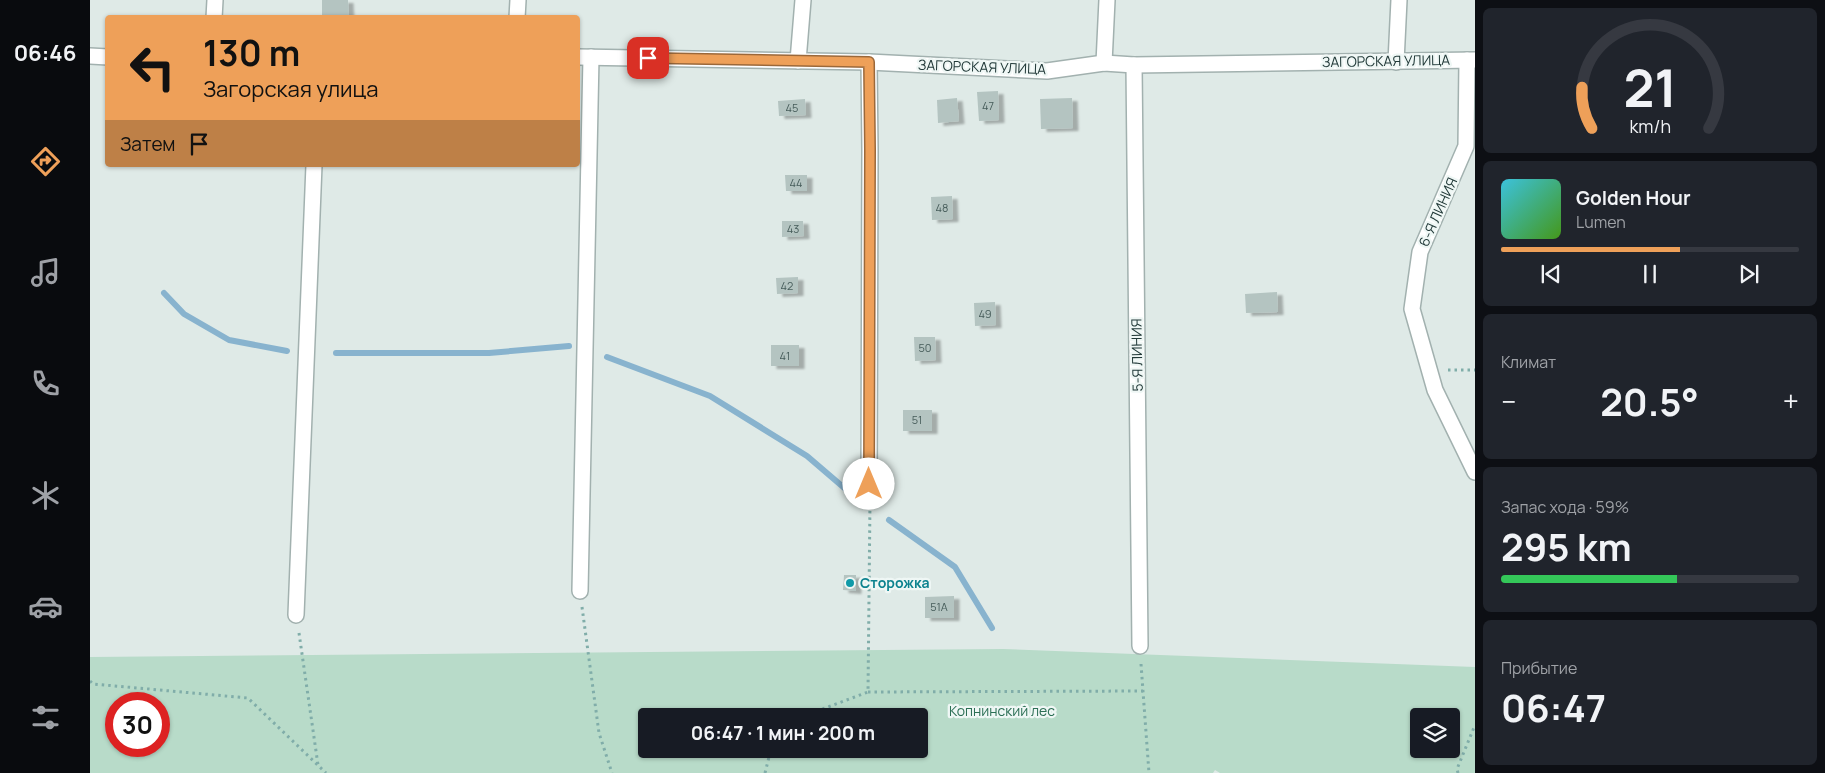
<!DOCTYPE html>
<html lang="ru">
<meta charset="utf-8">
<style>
body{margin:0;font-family:Manrope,sans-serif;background:#20242c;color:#f1f3f6;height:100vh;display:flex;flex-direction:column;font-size:19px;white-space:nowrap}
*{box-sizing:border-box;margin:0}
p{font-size:16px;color:#9ea1a6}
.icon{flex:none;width:28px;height:28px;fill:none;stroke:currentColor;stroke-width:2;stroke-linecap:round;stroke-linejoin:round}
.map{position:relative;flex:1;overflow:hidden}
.panel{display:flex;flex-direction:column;gap:8px;padding:8px;background:#0d0f14;width:350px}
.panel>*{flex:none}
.top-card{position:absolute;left:15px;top:15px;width:475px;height:152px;border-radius:5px;box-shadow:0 1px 4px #0004;background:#eea059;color:#111;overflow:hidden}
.controls{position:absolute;left:1320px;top:708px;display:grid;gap:10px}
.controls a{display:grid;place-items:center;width:50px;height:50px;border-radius:5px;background:#171b24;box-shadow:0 1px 4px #0004;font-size:25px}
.speed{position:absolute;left:15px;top:692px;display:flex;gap:10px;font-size:25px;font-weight:700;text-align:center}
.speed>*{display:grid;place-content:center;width:65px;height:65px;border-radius:50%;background:#171b24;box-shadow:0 1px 4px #0004;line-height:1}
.speed .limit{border:8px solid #d22;background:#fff;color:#111}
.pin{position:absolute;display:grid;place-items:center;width:42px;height:42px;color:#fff;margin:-21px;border-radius:10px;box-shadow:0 2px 8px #0006}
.me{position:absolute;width:55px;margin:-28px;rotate:0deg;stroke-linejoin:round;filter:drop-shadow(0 0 4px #0008)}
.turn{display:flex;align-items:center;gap:18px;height:105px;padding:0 15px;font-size:22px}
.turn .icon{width:65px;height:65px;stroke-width:2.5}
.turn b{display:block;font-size:35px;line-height:42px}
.then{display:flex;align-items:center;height:48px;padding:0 15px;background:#0003;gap:10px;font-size:19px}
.big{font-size:38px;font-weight:700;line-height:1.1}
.panel .card{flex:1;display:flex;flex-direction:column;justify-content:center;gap:8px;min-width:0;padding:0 18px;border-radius:8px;background:#20242c}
.panel .dial{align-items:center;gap:0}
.dial svg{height:130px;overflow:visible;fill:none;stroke:#363941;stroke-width:7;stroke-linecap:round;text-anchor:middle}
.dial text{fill:#f1f3f6;stroke:none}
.song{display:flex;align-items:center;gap:15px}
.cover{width:60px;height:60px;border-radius:8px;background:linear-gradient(135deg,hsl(190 70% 55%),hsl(100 70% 35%))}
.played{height:5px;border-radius:2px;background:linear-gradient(90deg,#eea059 60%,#363941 60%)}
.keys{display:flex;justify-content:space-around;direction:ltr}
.heat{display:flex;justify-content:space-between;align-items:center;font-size:28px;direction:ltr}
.charge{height:8px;border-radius:4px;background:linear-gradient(90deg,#34c759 59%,#363941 0)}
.trip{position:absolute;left:548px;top:708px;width:290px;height:50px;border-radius:5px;background:#171b24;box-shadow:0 1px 4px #0004;font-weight:700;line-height:50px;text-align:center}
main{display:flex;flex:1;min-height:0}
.tabs{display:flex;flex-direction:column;width:90px;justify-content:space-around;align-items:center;background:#090b0e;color:#9ea1a6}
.tabs .icon{width:35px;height:35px}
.tabs .current{color:#eea059}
.tabs b{font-size:22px;color:#f1f3f6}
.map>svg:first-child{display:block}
.green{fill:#b8dbc9;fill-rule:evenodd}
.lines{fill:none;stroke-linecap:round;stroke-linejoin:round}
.stream{stroke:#88b3ce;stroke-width:6}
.building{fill:#b4c4c1;filter:url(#shadow)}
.minor-casing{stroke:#a2b1af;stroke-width:18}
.path{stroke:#80ada9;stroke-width:3;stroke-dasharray:2.5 4;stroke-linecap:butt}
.minor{stroke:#fff;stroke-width:15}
.route-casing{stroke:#9b683a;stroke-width:12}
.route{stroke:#eea059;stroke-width:9}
.culture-dot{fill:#0f9aa8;stroke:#eff7f5;stroke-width:2}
.labels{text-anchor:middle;stroke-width:4.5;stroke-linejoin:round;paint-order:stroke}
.number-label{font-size:11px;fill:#465c5a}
.street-label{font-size:14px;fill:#213938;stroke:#eff7f5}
.culture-label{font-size:14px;font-weight:bold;fill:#0d838f;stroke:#eff7f5;text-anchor:start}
.park-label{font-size:14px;fill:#2c6f55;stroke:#eff7f5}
</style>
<main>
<nav class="tabs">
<b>06:46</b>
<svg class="icon current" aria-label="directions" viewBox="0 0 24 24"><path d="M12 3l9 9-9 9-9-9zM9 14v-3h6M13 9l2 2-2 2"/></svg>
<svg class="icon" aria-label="music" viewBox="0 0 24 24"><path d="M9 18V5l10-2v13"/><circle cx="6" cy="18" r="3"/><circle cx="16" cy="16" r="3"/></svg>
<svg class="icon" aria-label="phone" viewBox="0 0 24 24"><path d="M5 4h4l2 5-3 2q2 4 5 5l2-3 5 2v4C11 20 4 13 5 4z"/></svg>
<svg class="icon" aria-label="climate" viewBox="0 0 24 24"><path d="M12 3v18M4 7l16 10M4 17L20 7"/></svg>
<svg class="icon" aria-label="car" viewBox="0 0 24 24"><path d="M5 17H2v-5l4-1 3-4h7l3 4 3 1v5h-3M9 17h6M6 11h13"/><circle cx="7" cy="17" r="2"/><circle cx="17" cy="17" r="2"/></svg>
<svg class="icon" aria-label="filters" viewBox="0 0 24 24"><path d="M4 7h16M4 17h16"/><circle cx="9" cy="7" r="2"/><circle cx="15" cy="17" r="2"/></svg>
</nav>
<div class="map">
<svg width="1385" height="773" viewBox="0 0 1385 773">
<defs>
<filter id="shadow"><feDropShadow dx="5.5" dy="3" stdDeviation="1" flood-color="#0004"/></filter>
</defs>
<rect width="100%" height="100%" fill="#dfeae7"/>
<path class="green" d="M913,649L1385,667V773H1130L1125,770L1123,773H0V657ZM26,704H69V746H26ZM556,716H829V749H556ZM1329,716H1361V749H1329Z"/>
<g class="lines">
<g class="stream">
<path d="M74,293L94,314L139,340L197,351"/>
<path d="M246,353H399L479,346"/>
<path d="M517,357L620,396L717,456L766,498"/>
<path d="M799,520L865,567L902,628"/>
</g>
</g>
<g class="building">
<path d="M232,0H258L259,18H232Z"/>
<path d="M908,91L909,120L889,121L887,92Z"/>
<path d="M867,98L869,121L848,123L847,100Z"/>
<path d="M982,98L983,128L951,129L950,99Z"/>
<path d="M715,99L716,115L689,116L688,101Z"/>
<path d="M695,175H717V191H696Z"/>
<path d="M862,196L863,219L842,220L841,197Z"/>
<path d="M692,221H713L714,236L692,237Z"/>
<path d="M708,277V293L687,294L686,278Z"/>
<path d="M1187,292L1188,312L1156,313L1155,294Z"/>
<path d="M905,302L906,325L885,326L884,303Z"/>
<path d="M824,337H845L846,360L825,361Z"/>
<rect x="681" y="345" width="28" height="21"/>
<rect x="813" y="410" width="29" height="21"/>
<path d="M754,575H766V591L753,590Z"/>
<path d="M864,596V618H835V597Z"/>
</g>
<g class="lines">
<defs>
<g id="minor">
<path d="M124,18L125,0"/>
<path d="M427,18L428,0"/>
<path d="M0,56L18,57"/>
<path d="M488,57L779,62L957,71L1014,63L1044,65L1385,60"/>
<path d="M1377,60L1376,146L1330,252L1322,309L1345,390L1385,472"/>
<path d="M708,61L713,0"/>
<path d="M779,62L780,150L779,484"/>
<path d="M1306,62L1309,0"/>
<path d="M1014,63L1017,0"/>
<path d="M1044,65L1050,646"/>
<path d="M490,591L501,57"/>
<path d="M206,615L224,165"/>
</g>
</defs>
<use href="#minor" class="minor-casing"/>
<g class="path">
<path d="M1358,370H1385"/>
<path d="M492,607L509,733L522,773"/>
<path d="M209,633L228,765"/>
<path d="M1051,664L1059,773"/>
<path d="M0,681L3,684L158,698L236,773"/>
<path d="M778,692L1053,691"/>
<path d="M714,716L778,692L780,501"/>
<path d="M675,773L681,749"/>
<path d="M1368,773L1367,769L1385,725"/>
</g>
<use href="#minor" class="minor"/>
</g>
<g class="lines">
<defs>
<path id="route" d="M558,58L779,62L780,150L779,484"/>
</defs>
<use href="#route" class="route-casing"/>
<use href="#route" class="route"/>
</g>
<circle class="culture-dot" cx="760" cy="583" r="5"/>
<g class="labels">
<g class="number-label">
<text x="898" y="110">47</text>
<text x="702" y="112">45</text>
<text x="706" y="187">44</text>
<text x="852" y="212">48</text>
<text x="703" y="233">43</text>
<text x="697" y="290">42</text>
<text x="895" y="318">49</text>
<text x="835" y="352">50</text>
<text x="695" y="360">41</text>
<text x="827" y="424">51</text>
<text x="849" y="611">51А</text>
</g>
<g class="street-label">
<text transform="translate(1296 61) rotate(-1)" y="5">ЗАГОРСКАЯ УЛИЦА</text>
<text transform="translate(892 67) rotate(2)" y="5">ЗАГОРСКАЯ УЛИЦА</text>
<text transform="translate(1348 212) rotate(-66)" y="5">6-Я ЛИНИЯ</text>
<text transform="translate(1047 355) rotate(-91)" y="5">5-Я ЛИНИЯ</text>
</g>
<g class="culture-label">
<text x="770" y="588">Сторожка</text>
</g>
<g class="park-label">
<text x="912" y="716">Копнинский лес</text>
</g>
</g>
</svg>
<div class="controls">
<a><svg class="icon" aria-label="layers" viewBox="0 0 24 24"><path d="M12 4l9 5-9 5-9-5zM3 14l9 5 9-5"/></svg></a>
</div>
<div class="speed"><div class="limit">30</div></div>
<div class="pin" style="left:558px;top:58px;background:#d93025"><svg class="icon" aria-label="arrive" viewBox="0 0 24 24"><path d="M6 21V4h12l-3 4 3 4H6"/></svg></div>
<svg class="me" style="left:779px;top:484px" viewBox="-20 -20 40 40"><circle r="19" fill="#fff"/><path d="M0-13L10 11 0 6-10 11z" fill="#eea059"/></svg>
<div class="trip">06:47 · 1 мин · 200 m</div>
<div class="top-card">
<div class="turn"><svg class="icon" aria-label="left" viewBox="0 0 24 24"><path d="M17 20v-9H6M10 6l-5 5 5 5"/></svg><div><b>130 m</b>Загорская улица</div></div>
<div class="then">Затем<svg class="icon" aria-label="arrive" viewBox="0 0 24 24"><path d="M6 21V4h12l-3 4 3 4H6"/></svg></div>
</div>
</div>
<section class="panel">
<div class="card dial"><svg viewBox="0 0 100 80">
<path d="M14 69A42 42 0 1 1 86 69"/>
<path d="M14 69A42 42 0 0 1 8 44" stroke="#eea059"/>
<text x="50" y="56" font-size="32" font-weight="700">21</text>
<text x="50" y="72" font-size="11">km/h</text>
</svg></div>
<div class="card">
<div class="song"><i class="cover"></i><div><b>Golden Hour</b><p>Lumen</p></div></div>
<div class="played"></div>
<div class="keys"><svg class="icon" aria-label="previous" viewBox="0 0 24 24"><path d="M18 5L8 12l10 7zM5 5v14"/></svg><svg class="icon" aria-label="pause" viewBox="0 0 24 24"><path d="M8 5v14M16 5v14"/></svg><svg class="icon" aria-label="next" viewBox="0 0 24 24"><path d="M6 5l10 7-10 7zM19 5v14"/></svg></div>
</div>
<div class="card"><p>Климат</p>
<div class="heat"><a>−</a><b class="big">20.5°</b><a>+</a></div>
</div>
<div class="card"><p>Запас хода · 59%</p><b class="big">295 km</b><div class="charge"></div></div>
<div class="card"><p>Прибытие</p><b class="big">06:47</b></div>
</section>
</main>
